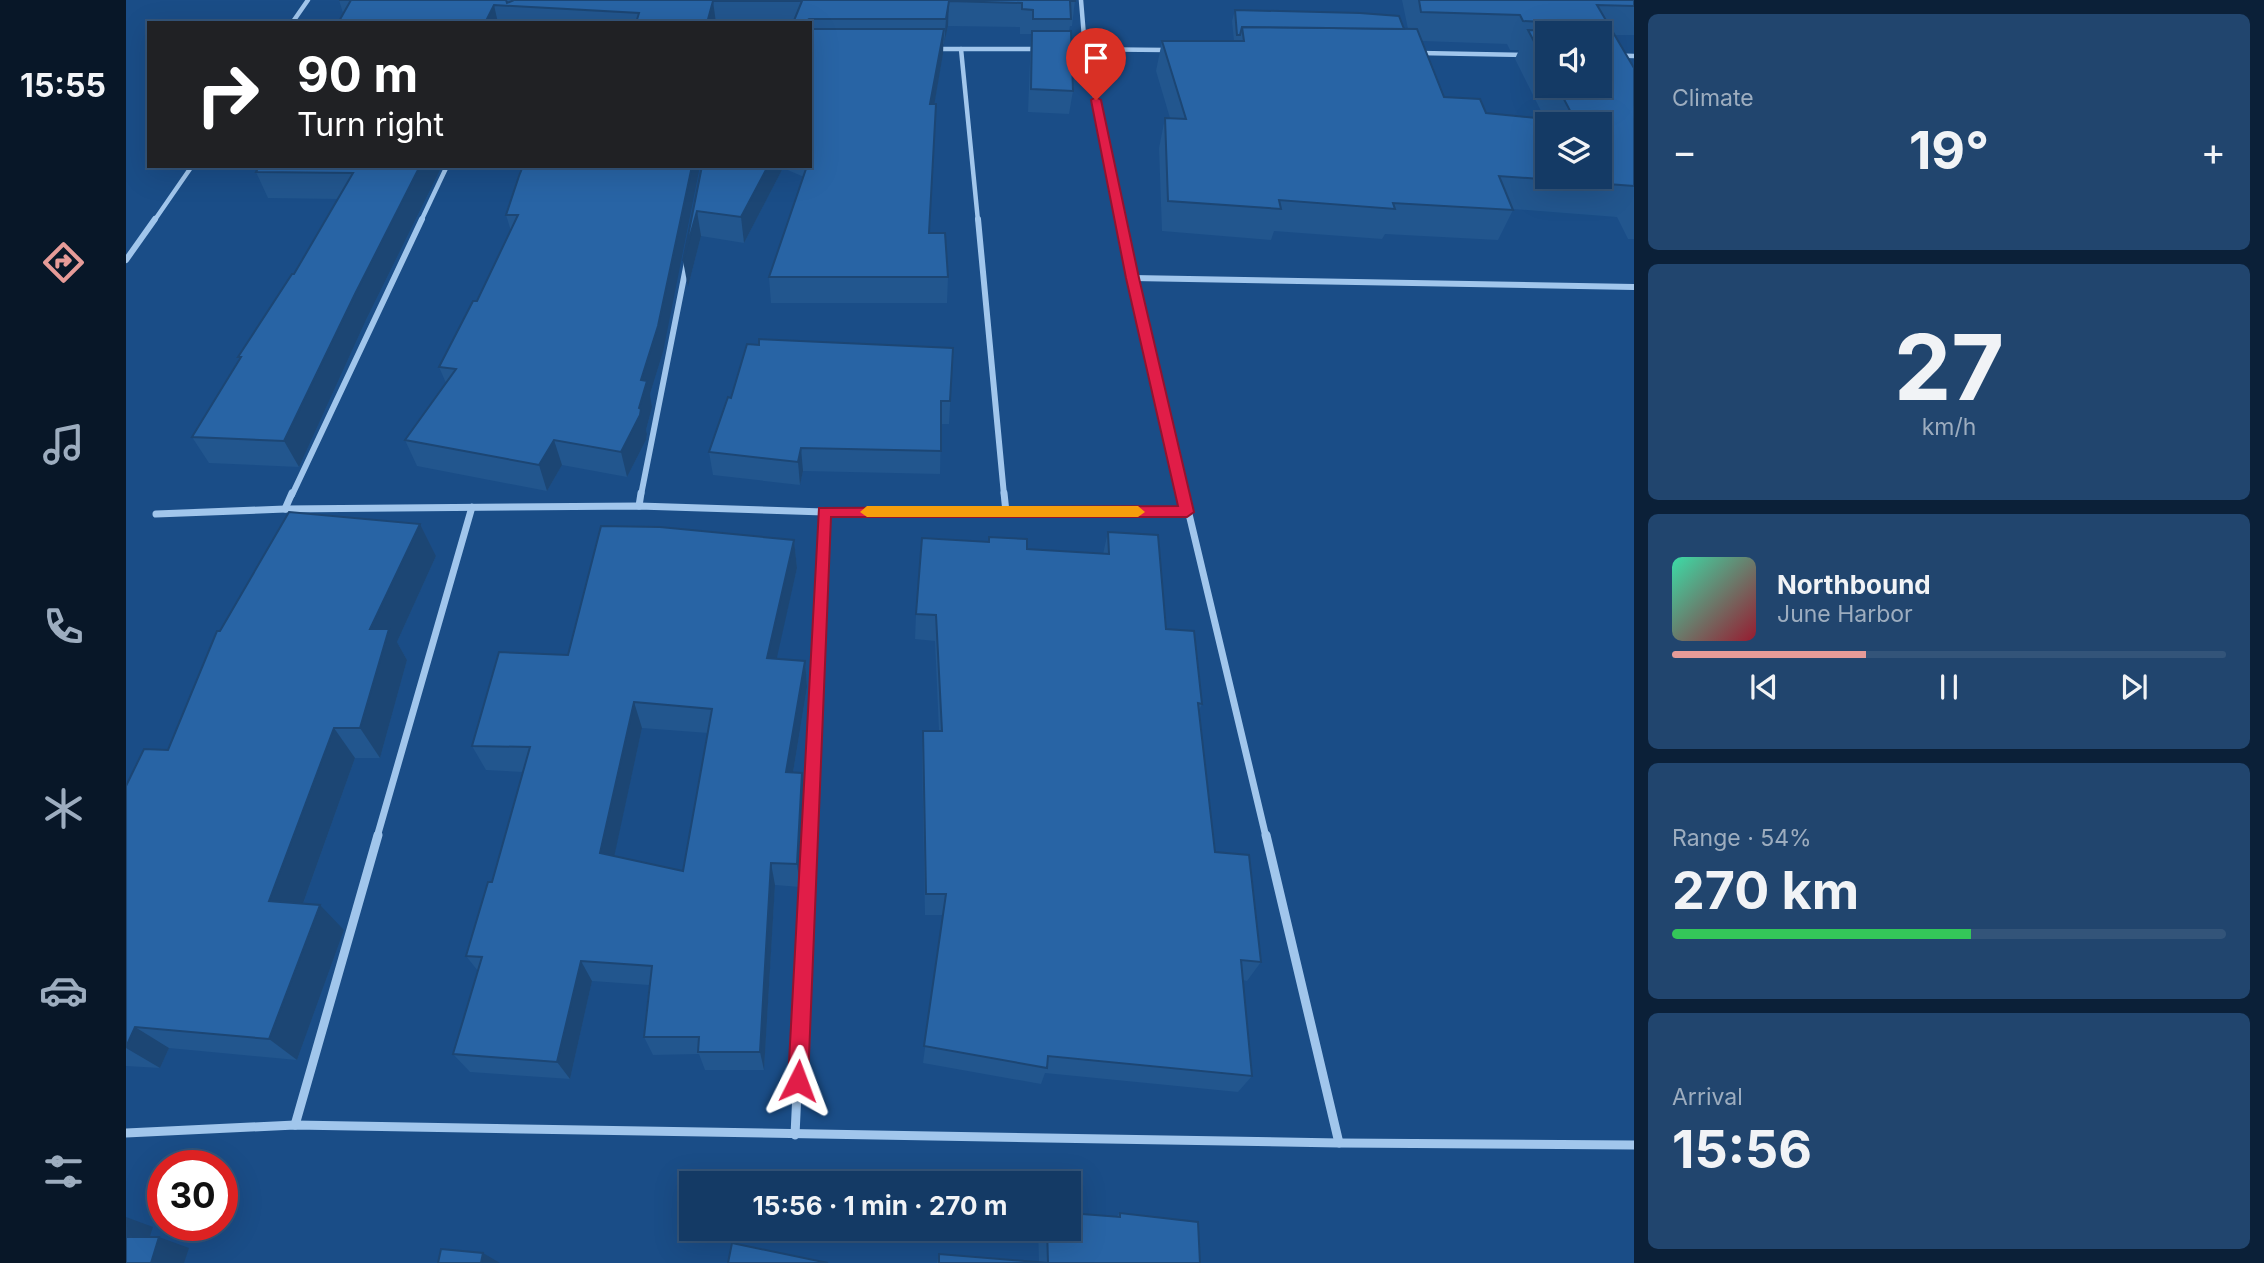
<!DOCTYPE html>
<meta charset="utf-8">
<style>
body{margin:0;font-family:Inter,sans-serif;background:#21456e;color:#f1f3f6;height:100vh;display:flex;flex-direction:column;font-size:26px;white-space:nowrap}
*{box-sizing:border-box;margin:0}
p{font-size:23px;color:#9dadbf}
.icon{flex:none;width:38px;height:38px;fill:none;stroke:currentColor;stroke-width:2;stroke-linecap:round;stroke-linejoin:round}
.map{position:relative;flex:1;overflow:hidden}
.sheet{display:flex;flex-direction:column;gap:14px;padding:14px;background:#0b2038;width:630px}
.sheet>*{flex:none}
.hud{position:absolute;left:21px;top:21px;width:665px;height:147px;border-radius:0px;box-shadow:0 7px 28px #0002,0 0 0 2px #335479;background:#202124;color:#fff;overflow:hidden}
.buttons{position:absolute;left:1409px;top:21px;display:grid;gap:14px}
.buttons a{display:grid;place-items:center;width:77px;height:77px;border-radius:0px;background:#143a65;box-shadow:0 7px 28px #0002,0 0 0 2px #335479;font-size:35px}
.speed{position:absolute;left:21px;top:1150px;display:flex;gap:14px;font-size:35px;font-weight:700;text-align:center}
.speed>*{display:grid;place-content:center;width:91px;height:91px;border-radius:50%;background:#143a65;box-shadow:0 7px 28px #0002,0 0 0 2px #335479;line-height:1}
.speed .limit{border:10px solid #d22;background:#fff;color:#111}
.pin{position:absolute;display:grid;place-items:center;width:60px;height:60px;color:#fff;margin:-72px -30px;border-radius:50% 50% 50% 0;rotate:-45deg;box-shadow:0 0 7px #0007}
.pin .icon{rotate:45deg}
.me{position:absolute;width:77px;margin:-38px;rotate:3deg;stroke-linejoin:round;filter:drop-shadow(0 0 5px #0008)}
.turn{display:flex;align-items:center;gap:24px;height:147px;padding:0 35px;font-size:32px}
.turn .icon{width:91px;height:91px;stroke-width:2.5}
.turn b{display:block;font-size:49px;line-height:60px}
.big{font-size:52px;font-weight:700;line-height:1.1}
.sheet .tile{flex:1;display:flex;flex-direction:column;justify-content:center;gap:10px;min-width:0;padding:0 24px;border-radius:10px;background:#21456e}
.sheet .dial{align-items:center;gap:0}
.dial b{font-size:91px;line-height:1}
.song{display:flex;align-items:center;gap:21px}
.cover{width:84px;height:84px;border-radius:10px;background:linear-gradient(135deg,hsl(160 70% 55%),hsl(350 70% 35%))}
.played{height:7px;border-radius:4px;background:linear-gradient(90deg,#e69b98 35%,#335479 35%)}
.keys{display:flex;justify-content:space-around;direction:ltr}
.heat{display:flex;justify-content:space-between;align-items:center;font-size:38px;direction:ltr}
.charge{height:10px;border-radius:5px;background:linear-gradient(90deg,#34c759 54%,#335479 0)}
.trip{position:absolute;left:553px;top:1171px;width:402px;height:70px;border-radius:0px;background:#143a65;box-shadow:0 7px 28px #0002,0 0 0 2px #335479;font-weight:700;line-height:70px;text-align:center}
main{display:flex;flex:1;min-height:0}
.tab-bar{display:flex;flex-direction:column;width:126px;justify-content:space-around;align-items:center;background:#081728;color:#9dadbf}
.tab-bar .icon{width:49px;height:49px}
.tab-bar .on{color:#e69b98}
.tab-bar b{font-size:32px;color:#f1f3f6}
.map>svg:first-child{display:block}
.lines{fill:none;stroke-linecap:round;stroke-linejoin:round}
.street-far3{stroke:#a1c6ec;stroke-width:4.5}
.street-far2{stroke:#a1c6ec;stroke-width:6}
.street-far1{stroke:#a1c6ec;stroke-width:7}
.street{stroke:#a1c6ec;stroke-width:9}
.wall{fill:#22568e;fill-rule:evenodd}
.shaded-wall{fill:#1c4674}
.building{fill:#2864a5;stroke:#1c4674;stroke-width:2;fill-rule:evenodd}
.route{fill:#e11d48;stroke:#92132f;stroke-width:2}
.slow{fill:#f59e0b}
</style>
<main>
<nav class="tab-bar">
<b>15:55</b>
<svg class="icon on" aria-label="directions" viewBox="0 0 24 24"><path d="M12 3l9 9-9 9-9-9zM9 14v-3h6M13 9l2 2-2 2"/></svg>
<svg class="icon" aria-label="music" viewBox="0 0 24 24"><path d="M9 18V5l10-2v13"/><circle cx="6" cy="18" r="3"/><circle cx="16" cy="16" r="3"/></svg>
<svg class="icon" aria-label="phone" viewBox="0 0 24 24"><path d="M5 4h4l2 5-3 2q2 4 5 5l2-3 5 2v4C11 20 4 13 5 4z"/></svg>
<svg class="icon" aria-label="climate" viewBox="0 0 24 24"><path d="M12 3v18M4 7l16 10M4 17L20 7"/></svg>
<svg class="icon" aria-label="car" viewBox="0 0 24 24"><path d="M5 17H2v-5l4-1 3-4h7l3 4 3 1v5h-3M9 17h6M6 11h13"/><circle cx="7" cy="17" r="2"/><circle cx="17" cy="17" r="2"/></svg>
<svg class="icon" aria-label="filters" viewBox="0 0 24 24"><path d="M4 7h16M4 17h16"/><circle cx="9" cy="7" r="2"/><circle cx="15" cy="17" r="2"/></svg>
</nav>
<div class="map">
<svg width="1508" height="1263" viewBox="0 0 1508 1263">
<rect width="100%" height="100%" fill="#1a4d87"/>
<g class="lines">
<g class="street-far3">
<path d="M955,0L959,49L995,221"/>
<path d="M166,23L182,0"/>
<path d="M807,49H911"/>
<path d="M835,49L852,221"/>
<path d="M937,49L1041,50"/>
<path d="M1294,53L1401,55"/>
<path d="M1474,55L1508,56"/>
<path d="M28,221L66,166"/>
<path d="M295,221L321,166"/>
</g>
<g class="street-far2">
<path d="M852,219L878,495"/>
<path d="M995,219L1059,495"/>
<path d="M0,260L29,219"/>
<path d="M1007,278L1508,287"/>
<path d="M166,495L296,219"/>
<path d="M515,495L561,262"/>
</g>
<g class="street-far1">
<path d="M878,493L880,512"/>
<path d="M1058,493L1140,837"/>
<path d="M513,506L515,493"/>
<path d="M159,509L166,493"/>
<path d="M30,514L159,509L513,506L698,512H1061"/>
<path d="M251,837L346,507"/>
<path d="M683,837L698,512"/>
</g>
<g class="street">
<path d="M1140,835L1213,1143"/>
<path d="M169,1125L252,835"/>
<path d="M0,1133L169,1125L1213,1143L1508,1145"/>
<path d="M669,1135L683,835"/>
</g>
</g>
<g class="wall">
<path d="M213,0H949L946,26H944L943,31L947,91L943,114L902,112L905,34H894V27L822,26L818,44H817V54L808,104L804,233L822,277L821,303H645L643,277L678,177L657,168L618,243L575,236L562,287L576,166H684V23H212L217,13Z"/>
<path d="M1276,0H1508V35H1489L1508,68V239H1502L1491,217L1387,209V210L1372,240L1259,234L1256,239L1148,231L1145,240L1036,231L1033,148L1039,118H1044L1030,71L1036,41H1108L1106,21L1109,10L1282,29ZM1421,33L1474,86H1421ZM1296,41L1381,44L1384,50H1393L1389,59L1419,119L1360,113L1318,97Z"/>
<path d="M316,166L240,320L173,467L83,463L66,437L113,359L112,357L168,274L212,199L142,198L130,172Z"/>
<path d="M397,166L537,352L524,394L526,407L520,430L521,434L520,440L501,477L436,465L421,491L291,466L279,440L320,383L313,367L351,301L385,231L380,215Z"/>
<path d="M827,348L823,424H815L814,474L677,471L674,485L587,475L583,452L605,398Z"/>
<path d="M294,524L310,556L271,642L281,660L254,758H229L177,904L218,930L171,1060L43,1048L34,1068L0,1066V786L42,750L94,631Z"/>
<path d="M982,532L1040,629L1076,704L1073,710L1089,852L1135,962L1121,981L1117,980L1126,1076L1112,1092L919,1073L915,1084L797,1063L817,915H799L796,755L797,731H813L809,641L789,639L790,614L901,549L977,554Z"/>
<path d="M668,540L671,568L650,659L679,661L681,687L667,773L679,797L674,887L649,885L638,1070H579L573,1054L527,1055L518,1037L523,985L466,981L444,1079L344,1072L327,1054L352,971L340,956L366,882L397,772L360,770L346,746L442,655ZM516,728L582,733L557,871L488,856Z"/>
<path d="M994,1213L1074,1263H811L813,1254L913,1262L912,1228H943L990,1217Z"/>
</g>
<g class="shaded-wall">
<path d="M587,1L590,23H581Z"/>
<path d="M823,1L822,26L818,44L820,19Z"/>
<path d="M368,5L372,23H359Z"/>
<path d="M818,29L817,54L804,129V104Z"/>
<path d="M294,166H316L240,320L173,467L158,441L229,294Z"/>
<path d="M566,166H574L537,352L524,394L526,407L520,430L521,434L520,440L501,477L495,452L513,408L515,380Z"/>
<path d="M642,166H657V168L618,243L615,217Z"/>
<path d="M571,211L575,236L562,287L557,261Z"/>
<path d="M428,440L436,465L421,491L413,465Z"/>
<path d="M675,448L677,471L674,485L672,462Z"/>
<path d="M294,524L310,556L271,642L281,660L254,758L234,728L244,629Z"/>
<path d="M668,540L671,568L645,684L641,658Z"/>
<path d="M679,661L681,687L663,797L660,772Z"/>
<path d="M508,702L516,728L484,876L474,853Z"/>
<path d="M208,728L229,758L169,926L143,901Z"/>
<path d="M676,773L679,797L674,887L671,864Z"/>
<path d="M645,863L649,885L638,1070L634,1052Z"/>
<path d="M194,905L218,930L171,1060L143,1039Z"/>
<path d="M455,961L466,981L444,1079L431,1062Z"/>
<path d="M9,1027L43,1048L34,1068L0,1048Z"/>
<path d="M0,1217L27,1227L20,1248L0,1241Z"/>
<path d="M33,1237L63,1248L58,1263H25Z"/>
<path d="M357,1253L374,1263H355Z"/>
</g>
<g class="building">
<path d="M213,0H380L381,3L388,0H949V1H944L945,19H907V10L896,9V3L823,1L820,19H683L678,23H667L676,1H587L581,23H510L513,13L368,5L359,23H212L225,0Z"/>
<path d="M1293,0H1508V6L1471,5L1508,68V186L1373,176L1387,210L1267,203L1269,209L1153,200L1155,209L1042,201L1039,118L1060,119L1036,41H1118L1116,27L1291,29L1318,97L1354,99L1360,113L1450,122L1431,86H1474V33H1421V66L1402,30L1435,31L1439,28L1438,23L1397,21L1394,15L1295,12ZM1421,124H1474V177H1421Z"/>
<path d="M1109,10L1234,13L1273,16L1278,29L1116,27L1114,35H1111Z"/>
<path d="M684,29H818L804,104H810L803,233H819L822,277H643L681,166H684L685,155L684,154Z"/>
<path d="M906,31H945L947,91L905,89Z"/>
<path d="M133,166H294L229,294L158,441L66,437L115,357H112L166,274H168L227,173L130,172Z"/>
<path d="M397,166H566L532,326L515,380L521,381L513,408L515,409L514,415L495,452L428,440L413,465L279,440L330,369L313,367L347,301H351L392,215H380L393,176Z"/>
<path d="M576,166H642L615,217L571,211L557,261Z"/>
<path d="M633,339L827,348L824,401H815V451L675,448L672,462L583,452L602,397L605,398L621,344L633,345Z"/>
<path d="M163,512L294,524L244,629H263L234,728H208L143,901L194,905L143,1039L9,1027L0,1047V786L18,749L42,750L91,631H94Z"/>
<path d="M475,526L534,527L668,540L641,658L679,661L660,772L676,773L671,864L645,863L634,1052H572L573,1037H518L526,966L455,961L431,1062L327,1054L356,957L340,956L362,882H366L404,747L346,746L373,652L442,655ZM508,702L586,709L557,871L474,853Z"/>
<path d="M982,532L1032,535L1040,629L1068,631L1076,704L1072,703L1089,852L1123,855L1135,962L1115,960L1126,1076L922,1056L921,1068L798,1046L820,894H800L797,731H816L810,615L790,614L796,538L863,542V537L901,539V549L983,554Z"/>
<path d="M943,1213L994,1217V1213L1072,1222L1074,1263H813V1254L922,1263L921,1228H943Z"/>
<path d="M0,1237H33L25,1263H0Z"/>
<path d="M606,1243L702,1263H602Z"/>
<path d="M315,1249L357,1253L355,1263H312Z"/>
</g>
<path class="route" d="M970,97L975,100L1013,278L1068,512L1061,517H705L682,1081L679,1088L672,1091L665,1088L662,1081L693,508L1052,506L1000,278L965,100Z"/>
<path class="slow" d="M741,506H1012L1019,512L1012,517H741L734,512Z"/>
</svg>
<div class="buttons">
<a><svg class="icon" aria-label="sound" viewBox="0 0 24 24"><path d="M4 9h4l5-4v14l-5-4H4zM17 9q2 3 0 6"/></svg></a>
<a><svg class="icon" aria-label="layers" viewBox="0 0 24 24"><path d="M12 4l9 5-9 5-9-5zM3 14l9 5 9-5"/></svg></a>
</div>
<div class="speed"><div class="limit">30</div></div>
<div class="pin" style="left:970px;top:100px;background:#d93025"><svg class="icon" aria-label="arrive" viewBox="0 0 24 24"><path d="M6 21V4h12l-3 4 3 4H6"/></svg></div>
<svg class="me" style="left:672px;top:1081px" viewBox="-20 -20 40 40"><path d="M0-17L14 15 0 8-14 15z" fill="#e11d48" stroke="#fff" stroke-width="4"/></svg>
<div class="trip">15:56 · 1 min · 270 m</div>
<div class="hud">
<div class="turn"><svg class="icon" aria-label="right" viewBox="0 0 24 24"><path d="M7 20v-9h11M14 6l5 5-5 5"/></svg><div><b>90 m</b>Turn right</div></div>
</div>
</div>
<section class="sheet">
<div class="tile"><p>Climate</p>
<div class="heat"><a>−</a><b class="big">19°</b><a>+</a></div>
</div>
<div class="tile dial"><b>27</b><p>km/h</p></div>
<div class="tile">
<div class="song"><i class="cover"></i><div><b>Northbound</b><p>June Harbor</p></div></div>
<div class="played"></div>
<div class="keys"><svg class="icon" aria-label="previous" viewBox="0 0 24 24"><path d="M18 5L8 12l10 7zM5 5v14"/></svg><svg class="icon" aria-label="pause" viewBox="0 0 24 24"><path d="M8 5v14M16 5v14"/></svg><svg class="icon" aria-label="next" viewBox="0 0 24 24"><path d="M6 5l10 7-10 7zM19 5v14"/></svg></div>
</div>
<div class="tile"><p>Range · 54%</p><b class="big">270 km</b><div class="charge"></div></div>
<div class="tile"><p>Arrival</p><b class="big">15:56</b></div>
</section>
</main>
